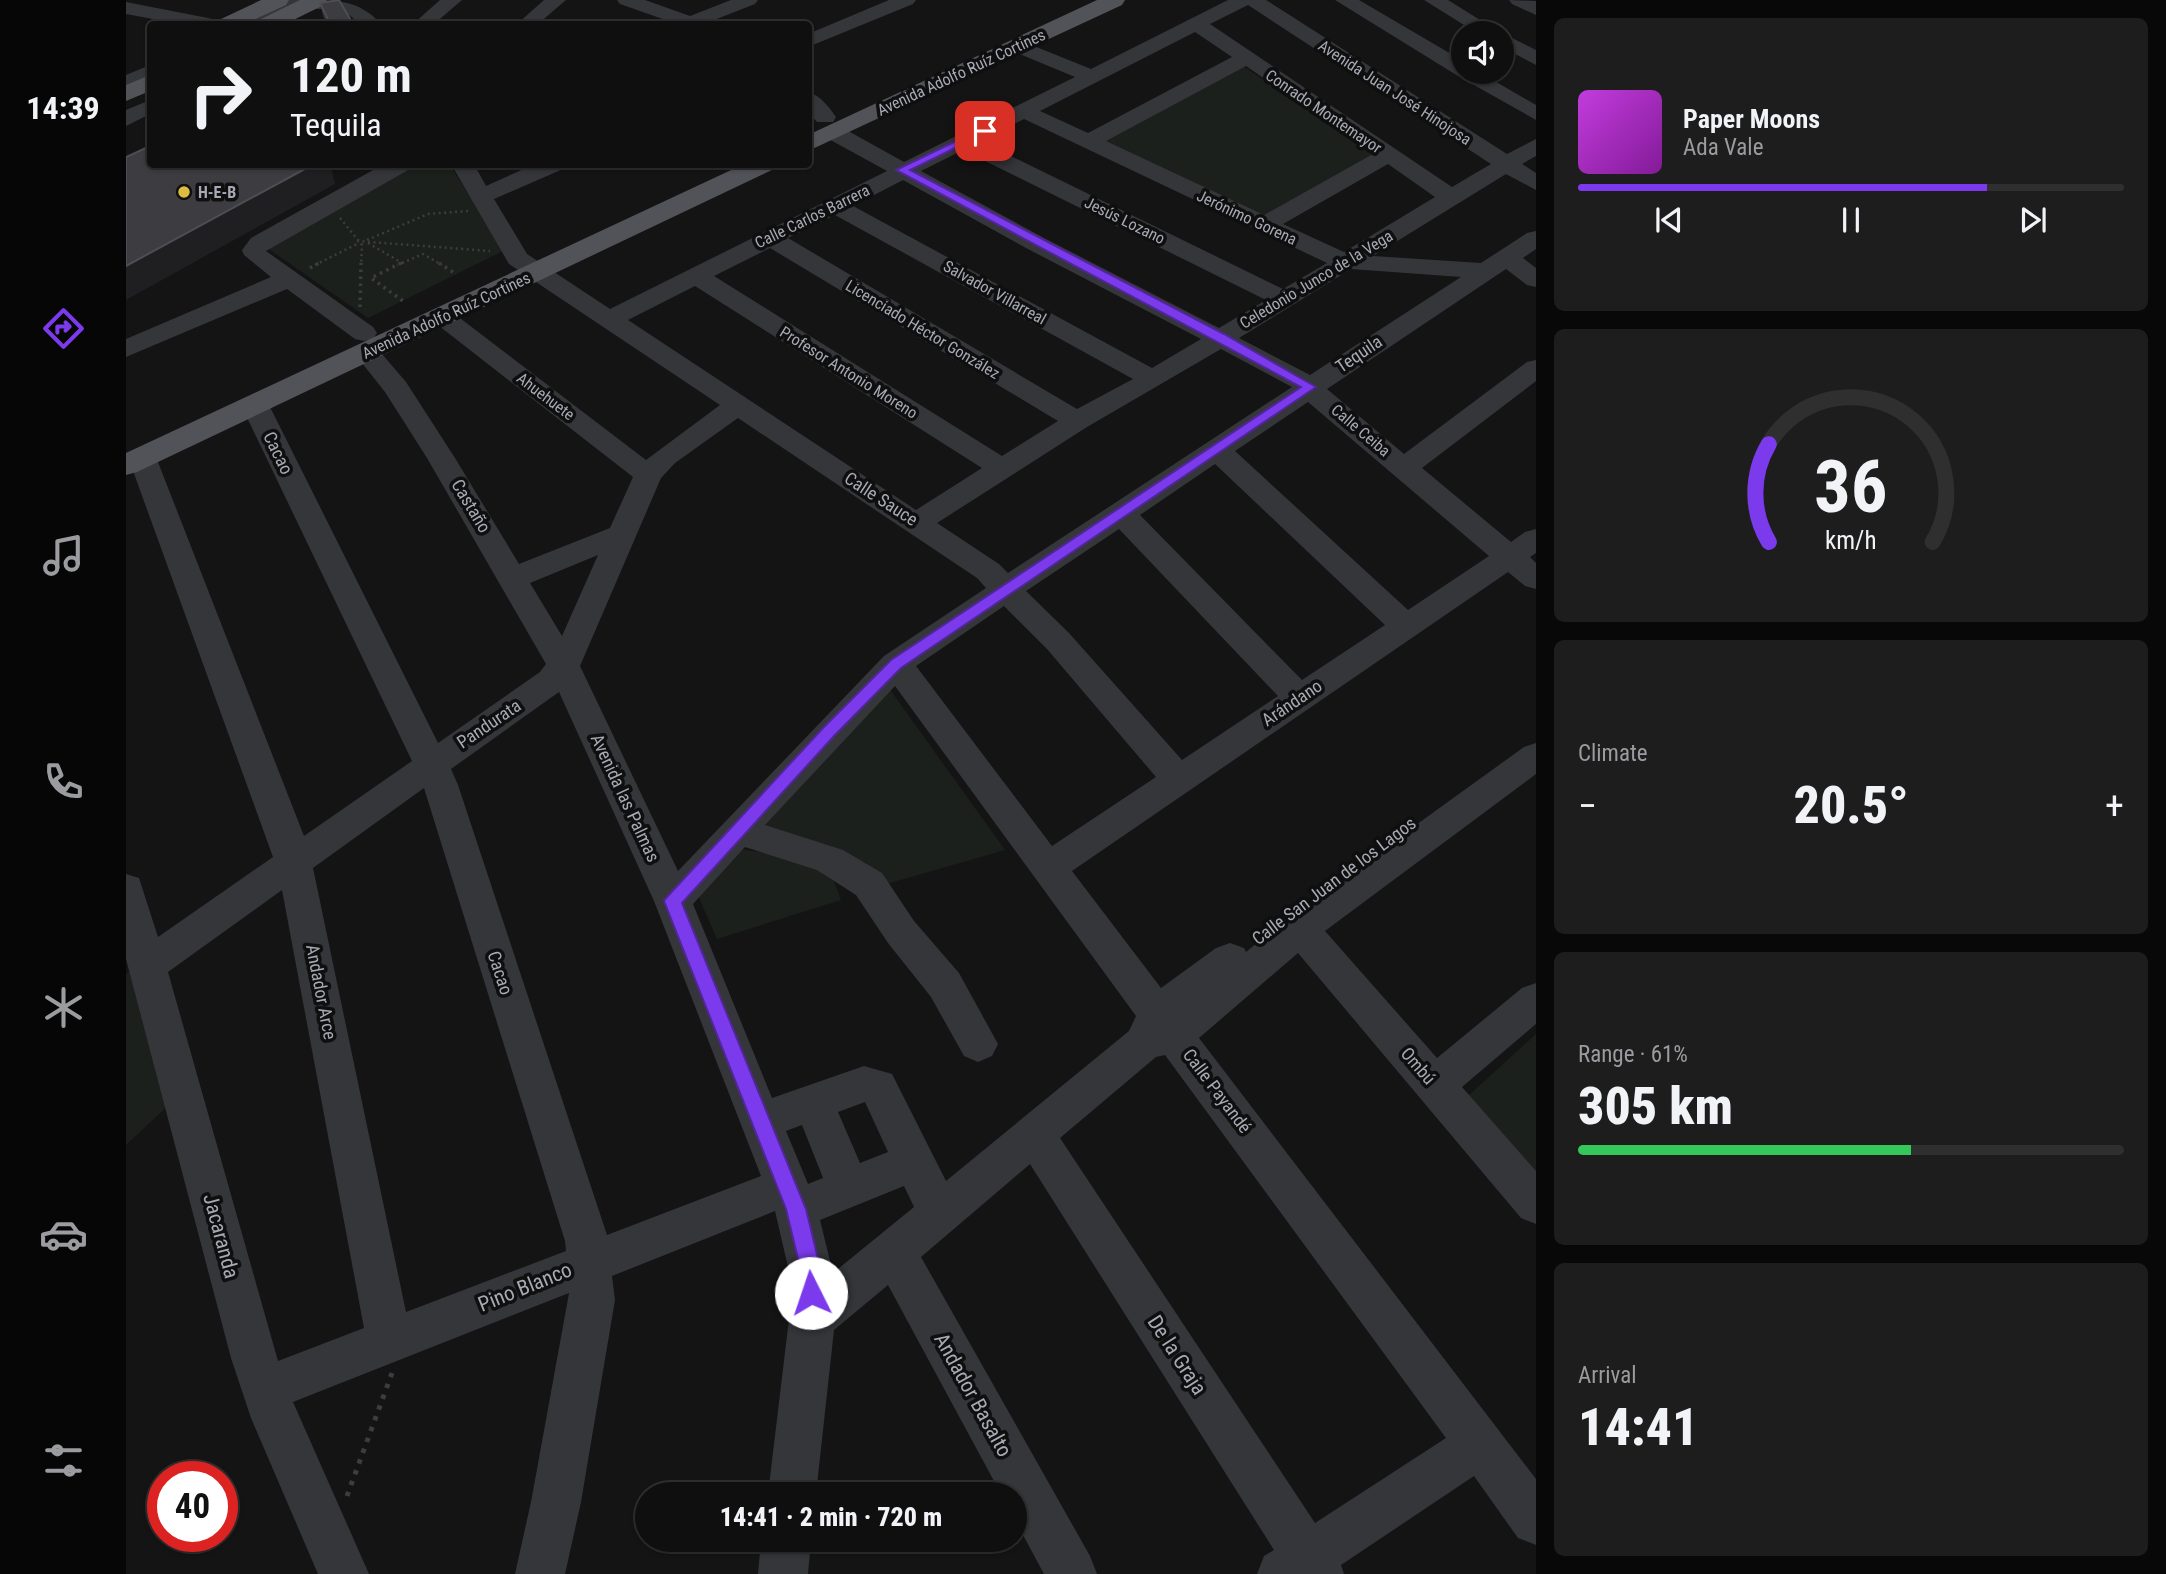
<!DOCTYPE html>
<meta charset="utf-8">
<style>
body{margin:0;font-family:"Roboto Condensed",sans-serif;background:#1d1d1e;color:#f1f3f6;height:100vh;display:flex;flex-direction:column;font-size:26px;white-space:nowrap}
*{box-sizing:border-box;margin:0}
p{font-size:23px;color:#9b9c9f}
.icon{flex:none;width:38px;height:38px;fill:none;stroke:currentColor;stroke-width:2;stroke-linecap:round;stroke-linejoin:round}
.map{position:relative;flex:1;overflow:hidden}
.details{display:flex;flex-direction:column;gap:18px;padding:18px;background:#080809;width:630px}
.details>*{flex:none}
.top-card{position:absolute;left:21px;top:21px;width:665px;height:147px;border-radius:7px;box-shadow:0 2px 5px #0004,0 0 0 2px #2f2f30;background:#0f0f10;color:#f1f3f6;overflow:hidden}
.controls{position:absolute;left:1325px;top:21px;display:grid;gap:14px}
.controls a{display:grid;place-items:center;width:63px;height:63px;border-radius:50%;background:#0f0f10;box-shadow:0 2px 5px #0004,0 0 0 2px #2f2f30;font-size:35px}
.speed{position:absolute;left:21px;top:1461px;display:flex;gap:14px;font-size:35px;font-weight:700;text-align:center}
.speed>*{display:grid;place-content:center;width:91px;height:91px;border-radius:50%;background:#0f0f10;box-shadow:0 2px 5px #0004,0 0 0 2px #2f2f30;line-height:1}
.speed .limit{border:10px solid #d22;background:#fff;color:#111}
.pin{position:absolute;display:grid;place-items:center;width:60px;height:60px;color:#fff;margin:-30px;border-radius:14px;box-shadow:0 4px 10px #0006}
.me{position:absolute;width:77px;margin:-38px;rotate:356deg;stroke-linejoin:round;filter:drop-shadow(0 0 5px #0008)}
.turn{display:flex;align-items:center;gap:24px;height:147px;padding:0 28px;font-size:32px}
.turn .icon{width:91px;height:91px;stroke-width:2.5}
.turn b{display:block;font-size:49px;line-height:60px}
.big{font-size:52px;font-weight:800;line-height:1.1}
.details .card{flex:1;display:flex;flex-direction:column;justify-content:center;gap:10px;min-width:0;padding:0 24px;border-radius:10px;background:#1d1d1e}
.details .dial{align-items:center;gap:0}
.dial svg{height:182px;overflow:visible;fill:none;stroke:#2f2f30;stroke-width:7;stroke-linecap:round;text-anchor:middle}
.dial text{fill:#f1f3f6;stroke:none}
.song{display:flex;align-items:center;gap:21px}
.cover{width:84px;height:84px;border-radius:10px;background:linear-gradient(135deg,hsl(290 70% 55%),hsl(290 70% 35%))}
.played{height:7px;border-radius:4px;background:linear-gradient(90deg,#7c3aed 75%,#2f2f30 75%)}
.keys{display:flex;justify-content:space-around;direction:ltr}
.heat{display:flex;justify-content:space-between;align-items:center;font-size:38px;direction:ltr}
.charge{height:10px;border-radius:5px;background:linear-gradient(90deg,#34c759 61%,#2f2f30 0)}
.trip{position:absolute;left:509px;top:1482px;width:392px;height:70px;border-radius:35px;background:#0f0f10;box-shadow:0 2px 5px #0004,0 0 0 2px #2f2f30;font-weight:800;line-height:70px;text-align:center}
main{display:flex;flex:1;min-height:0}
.menu{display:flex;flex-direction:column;width:126px;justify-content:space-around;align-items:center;background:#060606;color:#9b9c9f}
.menu .icon{width:49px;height:49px}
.menu .selected{color:#7c3aed}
.menu b{font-size:32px;color:#f1f3f6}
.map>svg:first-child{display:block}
.green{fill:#1b201c}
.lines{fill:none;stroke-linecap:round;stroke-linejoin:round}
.path-far2{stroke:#3c3c41;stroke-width:2.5;stroke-dasharray:2 3.5;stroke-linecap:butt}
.path-far1{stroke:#3c3c41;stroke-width:3.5;stroke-dasharray:2.5 4.5;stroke-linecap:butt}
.path{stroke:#3c3c41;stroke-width:5;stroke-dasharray:4.5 7;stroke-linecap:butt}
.minor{fill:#35363a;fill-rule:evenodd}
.major{fill:#525259;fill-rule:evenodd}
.wall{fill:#303033}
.shaded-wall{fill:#1f1f21}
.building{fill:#3d3d41;stroke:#4d4e53;stroke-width:2}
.route{fill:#7c3aed;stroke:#51269a;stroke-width:2}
.poi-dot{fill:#ddbc44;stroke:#0f0f10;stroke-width:2.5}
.labels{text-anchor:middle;stroke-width:7;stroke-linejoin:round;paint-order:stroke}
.far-street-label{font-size:16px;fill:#a7aab4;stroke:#0f0f10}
.far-poi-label{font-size:16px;font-weight:bold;fill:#a7aab4;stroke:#0f0f10;text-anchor:start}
.street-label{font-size:18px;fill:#a7aab4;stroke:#0f0f10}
.near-street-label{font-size:21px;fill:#a7aab4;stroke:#0f0f10}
</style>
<main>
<nav class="menu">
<b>14:39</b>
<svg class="icon selected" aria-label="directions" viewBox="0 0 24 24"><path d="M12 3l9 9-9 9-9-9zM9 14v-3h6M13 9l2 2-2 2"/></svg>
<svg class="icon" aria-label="music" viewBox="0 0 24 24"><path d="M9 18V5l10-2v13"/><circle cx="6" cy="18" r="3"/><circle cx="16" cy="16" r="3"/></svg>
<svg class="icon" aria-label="phone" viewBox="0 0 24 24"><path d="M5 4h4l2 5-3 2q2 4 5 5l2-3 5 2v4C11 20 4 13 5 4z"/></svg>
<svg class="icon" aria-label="climate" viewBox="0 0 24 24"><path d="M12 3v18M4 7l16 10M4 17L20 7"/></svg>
<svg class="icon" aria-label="car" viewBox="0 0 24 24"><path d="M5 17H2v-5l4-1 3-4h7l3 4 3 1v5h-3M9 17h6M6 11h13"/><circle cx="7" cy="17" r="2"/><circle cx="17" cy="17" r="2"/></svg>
<svg class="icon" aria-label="filters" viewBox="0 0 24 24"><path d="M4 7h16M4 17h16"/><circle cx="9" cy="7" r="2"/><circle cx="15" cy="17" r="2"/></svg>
</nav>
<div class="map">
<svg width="1410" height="1574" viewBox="0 0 1410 1574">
<rect width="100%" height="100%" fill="#141415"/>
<g class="green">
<path d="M1117,66L1247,155L1136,218L976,142Z"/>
<path d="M323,164L379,250L242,318L137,245L204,207L292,165Z"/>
<path d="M755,686L765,691L879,850L757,885L740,863L714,851L644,835L637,821Z"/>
<path d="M607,849L657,854L703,869L715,900L591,939L570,891Z"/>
<path d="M4,971L48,1100L0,1145V974Z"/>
<path d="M1410,1034V1175L1342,1096Z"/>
</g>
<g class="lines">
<g class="path-far2">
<path d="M214,218L236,245L235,265"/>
<path d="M241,240L302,214L342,211"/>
<path d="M231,241L364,251"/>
<path d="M242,243L276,263L271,265"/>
<path d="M276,263L297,254L316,265"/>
<path d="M189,265L233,243"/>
</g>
<g class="path-far1">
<path d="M275,263L245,278L277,301"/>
<path d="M313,263L330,274"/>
<path d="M184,268L193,263"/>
<path d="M234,307L235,263"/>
</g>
<path class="path" d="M221,1496L266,1373"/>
<g class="minor">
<path d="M150,0H175L134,24H110L113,20Z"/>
<path d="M179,0C212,0 233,0 255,24H235L215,9H175L172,5Z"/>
<path d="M314,0H336L308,24H287Z"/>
<path d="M418,0H440L412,24H391Z"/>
<path d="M491,0H519L564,16L605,0H632L629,4L578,24H551L494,4Z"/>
<path d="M763,0H790L787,4L682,47V34Z"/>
<path d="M1102,0H1140L1381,154L1410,139V156L1396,164L1410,173V190L1380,174L1247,256L1355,263L1401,233L1410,231V249L1397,258L1410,268V287L1401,285L1380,269L1201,389L1278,454L1401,362L1410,360V381L1296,468L1385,542L1399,532L1410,529V553L1404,557L1410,563V589L1399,586L1382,572L946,871L1035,988L1090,948L1104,943L1118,948L1120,952L1161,918L1398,747L1410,743V774L1199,931L1311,1058L1396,988L1410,983V1024L1336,1087L1410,1171V1224L1395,1218L1172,953L1073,1038L1410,1479V1545L1392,1538L1348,1476L1215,1565L1218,1574H1131L1138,1556L1148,1550L904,1164L795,1257L964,1556L971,1574H918L889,1520V1494H875L762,1285L708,1330L690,1494H642L663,1319L662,1267L649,1211L486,1276L489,1300L455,1502L439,1574H389L405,1502L443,1293L167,1402L243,1574H192L125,1418L105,1358L0,959V874L13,878L32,937L147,857L2,457L6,451L16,448L26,451L30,457L178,836L286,761L115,405L119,399L129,397L139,399L143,405L312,743L414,672L420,664L301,458L259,392L228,353L232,347L241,345L250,347L280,382L329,458L393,564L484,528L507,477L308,322L304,317L308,312L317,309L326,312L520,460L594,405L383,264L325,164H348L360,186L409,164H440L437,169L368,199L401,254L484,309L761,171L699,137L696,132L699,127H715L778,162L949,77L884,50L881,46L884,42H898L965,69ZM1122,5L1365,164L1326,187L1084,24ZM1069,32L1106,57L962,133L914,111ZM1120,66L1247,154L1138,215L980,141ZM898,119L1201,263L1157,289L854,141ZM837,150L1140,300L1093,328L918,238L795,171ZM1262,164L1309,197L1218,252L1157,224ZM777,180L900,248L1075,339L1026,368L727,206ZM709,215L1007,379L951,409L662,238ZM644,248L932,421L876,456L588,276ZM1225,269L1335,277L1184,375L1113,338ZM569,286L856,468L790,510L502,320ZM1095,349L1166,387L882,573L873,564L811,523L961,427ZM1182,402L1363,556L1282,610L1109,451ZM612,418L851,578L860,588L758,656L552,871L454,666L535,478L549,463ZM1089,464L1259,625L1176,680L1014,515ZM993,529L1152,696L1056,760L943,633L900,591ZM472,555L436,636L404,583ZM878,606L921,649L1030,777L926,846L790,666ZM769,686L1010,1016L1003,1031L820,1181L766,1074L738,1066L646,1098L567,904L619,847L691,870L730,895L762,943L805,997L838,1056L852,1062L866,1056L872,1044L833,973L788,921L756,873L717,850L639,825ZM433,692L528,901L635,1176L481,1235L332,785L325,769ZM298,788L439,1241L440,1251L280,1312L187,868ZM156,890L238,1328L152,1361L42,972ZM1039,1055L1320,1438L1189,1523L934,1138L1030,1057ZM739,1102L762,1152L734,1163L712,1112ZM676,1125L697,1178L682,1184L660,1131ZM778,1186L788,1207L707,1273L694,1220Z"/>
<path d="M1209,0H1233L1337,61V72H1353L1410,105V120L1332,76Z"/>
<path d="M1298,0H1322L1375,33H1351Z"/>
<path d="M1383,0L1410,1V15L1386,4Z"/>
<path d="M0,2L82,18L89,20L92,24H54L0,14Z"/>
<path d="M1375,33H1376L1410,50V65L1376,47Z"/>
<path d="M24,65V79L0,89V75Z"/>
<path d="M682,92C694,95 703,107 710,117L707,122H691L682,112Z"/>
<path d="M24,100V114L0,126V110Z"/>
<path d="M258,164H287L284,169L140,251L247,327L251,333L247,339L238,341L229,339L161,289L0,357V339L145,277L118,255L116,250L125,238Z"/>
<path d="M635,1540H685L682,1574H632Z"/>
</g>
<g class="major">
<path d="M135,0H163L160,5L119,24H92L95,19Z"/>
<path d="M174,0H201L198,5L159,24H132L135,19Z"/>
<path d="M971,0H999L996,5L682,151V135Z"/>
<path d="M24,75V91L0,101V85Z"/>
<path d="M618,164H651L648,169L11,472L0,475V453Z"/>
</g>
</g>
<path class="wall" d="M194,3L227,24H201L197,16Z"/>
<path class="shaded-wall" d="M188,164H204L209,184L0,300V266Z"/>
<g class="building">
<path d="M213,0L227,24H204L194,3Z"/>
<path d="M24,146V164H188L0,266V157Z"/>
</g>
<path class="route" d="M855,129L864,131L784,170L1098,334L1190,387L775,668L708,736L556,903L680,1209L694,1267L695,1293L692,1300L685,1303L678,1300L675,1293L674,1267L660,1209L538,901L541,897L697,728L765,660L1175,387L770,170Z"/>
<circle class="poi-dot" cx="58" cy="192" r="7"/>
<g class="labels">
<g class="far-street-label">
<text transform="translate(835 72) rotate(-25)" y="6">Avenida Adolfo Ruíz Cortines</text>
<text transform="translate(1269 92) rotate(33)" y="6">Avenida Juan José Hinojosa</text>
<text transform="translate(1198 111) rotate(34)" y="6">Conrado Montemayor</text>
<text transform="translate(686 216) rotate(-26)" y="6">Calle Carlos Barrera</text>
<text transform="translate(1121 217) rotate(25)" y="6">Jerónimo Gorena</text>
<text transform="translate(999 220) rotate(26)" y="6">Jesús Lozano</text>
<text transform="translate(1190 279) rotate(-31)" y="6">Celedonio Junco de la Vega</text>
<text transform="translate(869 292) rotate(29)" y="6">Salvador Villarreal</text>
<text transform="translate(320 315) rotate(-25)" y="6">Avenida Adolfo Ruíz Cortines</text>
<text transform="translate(797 329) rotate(31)" y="6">Licenciado Héctor González</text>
<text transform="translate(723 372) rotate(32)" y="6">Profesor Antonio Moreno</text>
<text transform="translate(420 396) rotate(37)" y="6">Ahuehuete</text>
<text transform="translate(1235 430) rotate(40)" y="6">Calle Ceiba</text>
</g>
<g class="far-poi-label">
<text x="72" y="198">H-E-B</text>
</g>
<g class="street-label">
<text transform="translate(1233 354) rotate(-34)" y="6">Tequila</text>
<text transform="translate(152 453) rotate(64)" y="6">Cacao</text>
<text transform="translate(755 499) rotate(33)" y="6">Calle Sauce</text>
<text transform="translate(345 506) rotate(59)" y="6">Castaño</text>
<text transform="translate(1166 703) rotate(-34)" y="6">Arándano</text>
<text transform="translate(363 724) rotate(-34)" y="6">Pandurata</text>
<text transform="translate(499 798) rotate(65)" y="6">Avenida las Palmas</text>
<text transform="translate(1208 881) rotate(-37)" y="6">Calle San Juan de los Lagos</text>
<text transform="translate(374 973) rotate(72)" y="6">Cacao</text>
<text transform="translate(195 992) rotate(79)" y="6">Andador Arce</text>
<text transform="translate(1292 1066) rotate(49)" y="6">Ombú</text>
<text transform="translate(1091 1091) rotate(53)" y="6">Calle Payandé</text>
</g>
<g class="near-street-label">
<text transform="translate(95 1236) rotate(75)" y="7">Jacaranda</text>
<text transform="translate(399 1287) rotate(-22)" y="7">Pino Blanco</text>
<text transform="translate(1051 1355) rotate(57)" y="7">De la Graja</text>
<text transform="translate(847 1395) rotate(61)" y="7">Andador Basalto</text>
</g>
</g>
</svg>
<div class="controls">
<a><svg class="icon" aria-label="sound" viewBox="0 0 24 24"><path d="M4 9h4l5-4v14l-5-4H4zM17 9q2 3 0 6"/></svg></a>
</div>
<div class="speed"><div class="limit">40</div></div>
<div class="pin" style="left:859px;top:131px;background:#d93025"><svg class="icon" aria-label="arrive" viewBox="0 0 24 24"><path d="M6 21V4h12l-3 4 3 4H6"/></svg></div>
<svg class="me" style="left:685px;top:1293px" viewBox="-20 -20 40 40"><circle r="19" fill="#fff"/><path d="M0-13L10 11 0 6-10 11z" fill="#7c3aed"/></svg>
<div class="trip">14:41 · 2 min · 720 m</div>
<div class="top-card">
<div class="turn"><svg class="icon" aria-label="right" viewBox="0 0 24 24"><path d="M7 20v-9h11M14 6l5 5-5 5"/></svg><div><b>120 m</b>Tequila</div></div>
</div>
</div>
<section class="details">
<div class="card">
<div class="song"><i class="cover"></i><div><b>Paper Moons</b><p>Ada Vale</p></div></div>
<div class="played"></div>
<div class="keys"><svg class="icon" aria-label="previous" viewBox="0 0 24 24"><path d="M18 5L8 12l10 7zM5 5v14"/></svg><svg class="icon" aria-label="pause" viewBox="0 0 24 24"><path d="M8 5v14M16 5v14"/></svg><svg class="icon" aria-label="next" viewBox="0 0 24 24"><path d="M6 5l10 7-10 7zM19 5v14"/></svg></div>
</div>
<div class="card dial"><svg viewBox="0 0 100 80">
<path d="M14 69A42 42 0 1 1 86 69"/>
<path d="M14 69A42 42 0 0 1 14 26" stroke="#7c3aed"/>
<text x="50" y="56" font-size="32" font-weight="700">36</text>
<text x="50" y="72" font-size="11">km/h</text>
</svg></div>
<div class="card"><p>Climate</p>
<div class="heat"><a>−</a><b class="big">20.5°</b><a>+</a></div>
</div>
<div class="card"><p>Range · 61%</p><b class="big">305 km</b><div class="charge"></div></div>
<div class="card"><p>Arrival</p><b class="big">14:41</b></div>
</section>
</main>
